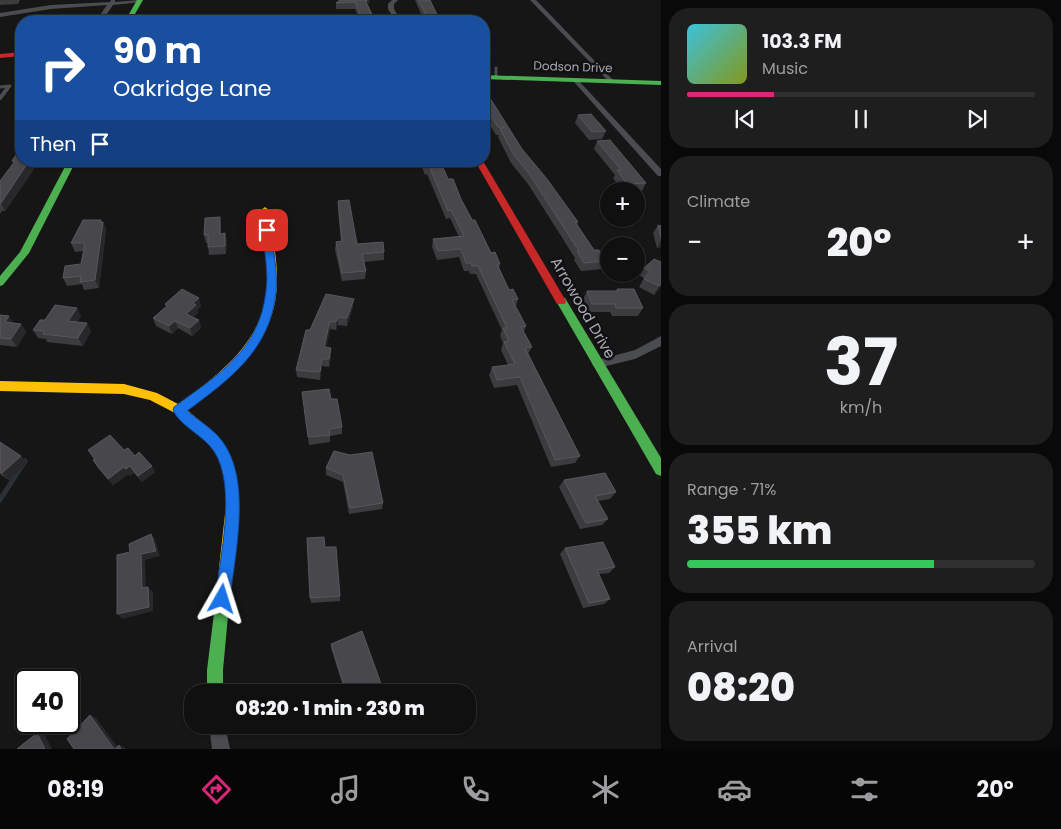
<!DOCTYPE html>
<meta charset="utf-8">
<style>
body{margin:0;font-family:Poppins,sans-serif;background:#1e1e1f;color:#f1f3f6;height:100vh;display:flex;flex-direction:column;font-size:19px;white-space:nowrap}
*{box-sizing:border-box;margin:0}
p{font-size:16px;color:#9c9d9f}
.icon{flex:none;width:28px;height:28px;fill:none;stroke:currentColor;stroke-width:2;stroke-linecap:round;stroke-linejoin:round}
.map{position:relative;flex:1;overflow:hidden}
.drawer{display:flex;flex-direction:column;gap:8px;padding:8px;background:#090909;width:400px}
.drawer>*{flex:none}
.top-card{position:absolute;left:15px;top:15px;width:475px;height:152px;border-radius:20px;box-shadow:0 1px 4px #0004,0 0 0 1px #303031;background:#1a4fa0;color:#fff;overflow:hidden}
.fabs{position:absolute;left:600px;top:182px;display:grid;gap:10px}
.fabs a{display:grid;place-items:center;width:45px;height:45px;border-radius:50%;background:#101011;box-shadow:0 1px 4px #0004,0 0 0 1px #303031;font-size:25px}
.speed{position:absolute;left:15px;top:669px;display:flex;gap:10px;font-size:25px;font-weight:700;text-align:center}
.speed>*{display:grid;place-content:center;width:65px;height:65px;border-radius:50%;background:#101011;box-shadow:0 1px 4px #0004,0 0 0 1px #303031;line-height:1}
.speed .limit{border:2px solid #111;border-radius:8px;background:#fff;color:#111}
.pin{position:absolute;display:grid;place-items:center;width:42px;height:42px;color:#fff;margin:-21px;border-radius:10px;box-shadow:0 2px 8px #0006}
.me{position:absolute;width:55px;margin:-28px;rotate:6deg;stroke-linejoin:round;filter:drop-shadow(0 0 4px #0008)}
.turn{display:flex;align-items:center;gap:18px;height:105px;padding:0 15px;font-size:22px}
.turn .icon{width:65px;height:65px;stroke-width:2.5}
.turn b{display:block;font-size:35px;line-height:42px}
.then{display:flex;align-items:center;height:48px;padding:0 15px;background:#0003;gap:10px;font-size:19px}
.big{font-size:38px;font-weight:800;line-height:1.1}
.drawer .card{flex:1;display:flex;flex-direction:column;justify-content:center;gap:8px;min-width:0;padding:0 18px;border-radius:20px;background:#1e1e1f}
.drawer .dial{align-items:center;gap:0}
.dial b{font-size:65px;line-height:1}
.song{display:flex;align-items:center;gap:15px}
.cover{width:60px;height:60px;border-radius:8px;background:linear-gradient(135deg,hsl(190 70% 55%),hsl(70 70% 35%))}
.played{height:5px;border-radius:2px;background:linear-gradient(90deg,#db2777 25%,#303031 25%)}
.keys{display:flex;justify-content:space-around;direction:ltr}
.heat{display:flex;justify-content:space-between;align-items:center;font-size:28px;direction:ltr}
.charge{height:8px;border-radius:4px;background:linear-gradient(90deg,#34c759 71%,#303031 0)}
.trip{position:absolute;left:184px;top:684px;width:292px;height:50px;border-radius:20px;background:#101011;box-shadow:0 1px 4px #0004,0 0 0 1px #303031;font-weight:800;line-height:50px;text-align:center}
.tab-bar{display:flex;height:80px;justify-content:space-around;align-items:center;background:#060607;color:#9c9d9f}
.tab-bar .icon{width:35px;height:35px}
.tab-bar .on{color:#db2777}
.tab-bar b{font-size:22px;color:#f1f3f6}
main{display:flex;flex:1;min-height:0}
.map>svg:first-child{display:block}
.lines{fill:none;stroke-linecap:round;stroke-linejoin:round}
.stream{stroke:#2b2f37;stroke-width:5}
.lane-far1{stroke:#4b4c4f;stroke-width:3}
.lane{stroke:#4b4c4f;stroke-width:4}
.street{fill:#4b4c4f;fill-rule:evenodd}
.fast{fill:#4caf50;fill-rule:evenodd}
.slow{fill:#ffc107;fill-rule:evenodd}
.jam{fill:#c62828;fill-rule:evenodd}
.wall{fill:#3c3c3f}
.shaded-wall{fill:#28282a}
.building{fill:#48484c;stroke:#57575c}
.route{fill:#1a73e8;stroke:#114b97}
.labels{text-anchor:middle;stroke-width:5;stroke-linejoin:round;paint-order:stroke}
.far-street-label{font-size:12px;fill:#a9aab6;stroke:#111112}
.street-label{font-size:15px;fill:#a9aab6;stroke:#111112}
</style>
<main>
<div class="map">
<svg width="661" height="749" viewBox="0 0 661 749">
<rect width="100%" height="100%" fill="#161617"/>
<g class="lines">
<path class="stream" d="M0,500L25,461"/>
<g class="lane-far1">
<path d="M496,68V78"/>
<path d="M0,87L10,86L6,90"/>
</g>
<path class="lane" d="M0,98L7,89"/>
<g class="street">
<path d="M111,0H115V2L139,0L142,2L113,5L102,21H96L107,5L51,9L0,17V13L51,5L110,2Z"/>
<path d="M392,0H398L394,4V9L401,21H395L388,9V4Z"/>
<path d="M530,0H536L614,81V83H610Z"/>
<path d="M574,80H578L661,169V176H658L574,82Z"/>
<path d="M661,336V346L635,359L598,368L594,367L592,364L594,361L635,350Z"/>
<path d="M209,725H225L230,749H212Z"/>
</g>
<g class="fast">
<path d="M137,0H143L131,21H125Z"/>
<path d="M484,75L661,81V85L484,79Z"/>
<path d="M68,161H76L29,253L3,285L0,286V276L20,252Z"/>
<path d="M561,297L565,298L661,458V476L656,474L556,301Z"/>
<path d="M222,598L227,600L229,605L223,670V692H207V670L215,605L217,600Z"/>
</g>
<path class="slow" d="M265,207L269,210C272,233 277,256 277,279C278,339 232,378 187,410C202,423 218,434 228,451C249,489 234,562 229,605L227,610L222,612L217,610L215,605L226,505L225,474L218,457L209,444L175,413L150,400L124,394L0,391V381L124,384L157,393L178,404C222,373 268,338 267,279C267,256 263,233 261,210Z"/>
<g class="jam">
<path d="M21,52V56L0,58V54Z"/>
<path d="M475,161H483L566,301L565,304H557Z"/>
</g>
</g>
<g class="wall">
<path d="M0,0H20L18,4L0,5Z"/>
<path d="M340,0H370L368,5L375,21H360L355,9H336V3Z"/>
<path d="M415,0H430L439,19L438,21H424Z"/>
<path d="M484,42L491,53L489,64H484Z"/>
<path d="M484,102L522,149L578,222L577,224L594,250L606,261L602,269L581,271L574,260L575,258L528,184L511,163L498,137L499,135H496L484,116Z"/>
<path d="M578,115L606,131L602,139L589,140L575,123Z"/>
<path d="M597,141L646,183L642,191H622L613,178L615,175L594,149Z"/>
<path d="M12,161H37L32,172L5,211H2L0,214V181L14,164Z"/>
<path d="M413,161H440L448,179L461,199L491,253L500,264L499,269L509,290L518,299L516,306L526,326L524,332L532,347L528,354L580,456L575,463L551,467L517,385L494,388L489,375L492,367L508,365L501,350L503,343L500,336L502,330L476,274H470L469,271H464L459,257L437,260L432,247L433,239L459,237L450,218L446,219L427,174L425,175L421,165L415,166Z"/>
<path d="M338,201L357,244L384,252V260L364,262L366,271L365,279L342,281L335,250L336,242H341L338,209Z"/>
<path d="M636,206L640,212L636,220L621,221L620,219H636Z"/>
<path d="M102,222H103L106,230L99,288L84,290L82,284L67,286L63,278L81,264L84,251L75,252L71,243Z"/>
<path d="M221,225V234L225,233L227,242L226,254L209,255L208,247V243H206L204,235Z"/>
<path d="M658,225L661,226V247L657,248L653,233Z"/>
<path d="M654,259L661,286L654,295L639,287L644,278L640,276L644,268Z"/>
<path d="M617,289L643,308L638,316H612L610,312H588L583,299L587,291H616Z"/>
<path d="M165,304L201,306L197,310L198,313L193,317L199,320L201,328L192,336L178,328L172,334L156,326L153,318L166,307Z"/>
<path d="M353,307L347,326L338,325L336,330L330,329L326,348H331V356L329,367L322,366L320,380L297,377L296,370L310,330Z"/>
<path d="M0,315L13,323L21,324L26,332L17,347L0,345Z"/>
<path d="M81,316L77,322L91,331L83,346L47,342L46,339L38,338L33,330L45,320Z"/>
<path d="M302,392L331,399L342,427V434L330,436V442L309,445Z"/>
<path d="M0,442L21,456L27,463L9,480L0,474Z"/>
<path d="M88,450H124L135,456L155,472L142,482L134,473L130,476L129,474L113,485L97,467L93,460L94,459Z"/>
<path d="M334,451L383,503L382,509L349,514L343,482L326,475V468Z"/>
<path d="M564,480L616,492L610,499L598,501L608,519L602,525L580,529L559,487Z"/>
<path d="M325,547L340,596V601L311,603L310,598Z"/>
<path d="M565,548L615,567L609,573L599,574L610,599L604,604L583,608L560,554Z"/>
<path d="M331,644L384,692H345L331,648Z"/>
</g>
<g class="shaded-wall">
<path d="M367,0H370L366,9V2Z"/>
<path d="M29,161H37L32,172L5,211L1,203Z"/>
<path d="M220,217L221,225V242L220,234Z"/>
<path d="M101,220L103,224V222L106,230L99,288L95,280L100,222Z"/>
<path d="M225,233L227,242L226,254L225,246Z"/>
<path d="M661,240V247L657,248Z"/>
<path d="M661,284V286L654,295L659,286Z"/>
<path d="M199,298L201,306L197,310L198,313L188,322L186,314L193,303Z"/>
<path d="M354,299L353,307L347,326V318Z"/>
<path d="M77,308L81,316L73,329L68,321Z"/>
<path d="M9,316L14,324L5,322Z"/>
<path d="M338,317V325L336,330V322Z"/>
<path d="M199,320L201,328L192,336L190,328Z"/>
<path d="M175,321L178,328L172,334L169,326Z"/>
<path d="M330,321V329L325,355L324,347Z"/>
<path d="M87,323L91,331L83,346L78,338Z"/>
<path d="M21,324L26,332L17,347L11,339Z"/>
<path d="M331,348V356L329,367V359Z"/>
<path d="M322,359V366L320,380V372Z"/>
<path d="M21,456L27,463L9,480L2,473Z"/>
<path d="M130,466L134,473L130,476L126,469Z"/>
<path d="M152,466L155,472L142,482L138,476Z"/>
<path d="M124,467L129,474L113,485L108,479Z"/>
<path d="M151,534L155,539L160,556L145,560L146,593L142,588L141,554Z"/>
<path d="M148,587L153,592V611L122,619L117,614Z"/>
<path d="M90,715L96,718L119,749H114Z"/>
<path d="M365,725H369L357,730V728Z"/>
<path d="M37,733L45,735L52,749H45Z"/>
<path d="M119,745L124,747L126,749H121Z"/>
</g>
<g class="building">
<path d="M340,0H367L366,2L375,21H363L355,2L336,3Z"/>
<path d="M418,0H430L439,19H428Z"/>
<path d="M484,42L491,53H484Z"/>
<path d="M490,98L522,149L547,179L578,222H575L594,250H599L606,261L584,263L577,251H579L530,175L514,155L500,129L505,127H498L484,105V102Z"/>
<path d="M591,114L606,131L592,132L578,115Z"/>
<path d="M610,140L646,183L627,184L617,170H621L597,141Z"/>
<path d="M21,147V161H29L1,203H0V181L15,161H12Z"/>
<path d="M424,161H440L448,179H453L461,199L472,220H475L491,253L495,252L500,264H497L509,290L513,289L518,299L512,300L526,326L521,327L532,347L525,348L580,456L555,460L520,377L497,380L492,367L515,364L504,342L509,341L503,328H507L478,266H472L471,263H466L461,249L438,251L433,239L464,236L451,210L448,211L429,166L426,167Z"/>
<path d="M349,200L357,244L383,242L384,252L362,254L366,271L342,273L336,242L342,241L338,201Z"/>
<path d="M636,206L640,212H636Z"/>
<path d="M220,217V234L225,233V246L208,247V235H204L205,218Z"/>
<path d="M83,220H101L100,222H103L95,280L80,282L81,276L63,278L65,266L81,264L85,243H71Z"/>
<path d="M658,225L661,226V238Z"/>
<path d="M654,259L661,262V284L659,286L644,279L650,271L644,268Z"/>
<path d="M182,289L199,298L193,303L196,305L186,314L199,320L190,328L175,321L169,326L153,318L167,306L165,304Z"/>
<path d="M617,289H634L643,308H616L615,304H592L587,291H618Z"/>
<path d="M326,294L354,299L347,318L338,317L336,322L330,321L324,347L331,348L329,359H322L320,372L296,370L306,330H310Z"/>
<path d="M55,305L77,308L68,321L87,323L78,338L43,334L44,331L33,330L40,320H45Z"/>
<path d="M0,315L9,316L5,322L21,324L11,339L0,338Z"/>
<path d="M329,389L331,399H337L342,427L329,429L330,435L308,437L302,392Z"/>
<path d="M110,435L124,450L128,448L135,456L139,452L152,466L138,476L130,466L126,469L124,467L108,479L93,460L95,459L88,450Z"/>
<path d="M0,442L21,456L2,473L0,472Z"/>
<path d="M334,451L350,455L372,452L383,503L350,508L343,475L326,468Z"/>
<path d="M605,473L616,492L595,496L608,519L586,523L564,480Z"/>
<path d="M151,534L156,551L141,554L142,588L148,587L149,607L117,614V555L130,552L129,544Z"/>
<path d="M324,537L325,547H336L340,596L310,598L307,538Z"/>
<path d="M603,542L615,567L597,570L610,599L589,603L565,548Z"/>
<path d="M362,631L384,692H346L331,644Z"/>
<path d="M90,715L114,749H74L67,739Z"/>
<path d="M356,725H365L357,728Z"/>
<path d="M37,733L45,749H17Z"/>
<path d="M119,745L121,749H115Z"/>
</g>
<path class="route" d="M267,227L271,230C273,250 278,272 276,292C270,350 231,378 187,411C197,419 208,426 217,435C254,474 235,551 230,599L228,604L222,606L217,604L215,599C220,558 237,487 214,451C203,435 180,426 173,410L174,407C218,375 260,350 266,291C269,272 264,250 262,230Z"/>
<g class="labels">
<g class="far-street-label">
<text transform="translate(573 67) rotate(2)" y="4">Dodson Drive</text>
</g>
<g class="street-label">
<text transform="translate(583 308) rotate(60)" y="5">Arrowood Drive</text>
</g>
</g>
</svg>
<div class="fabs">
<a>+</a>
<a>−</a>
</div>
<div class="speed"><div class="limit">40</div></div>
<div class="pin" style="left:267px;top:230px;background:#d93025"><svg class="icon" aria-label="arrive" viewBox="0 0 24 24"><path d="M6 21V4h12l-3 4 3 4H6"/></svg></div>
<svg class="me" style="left:222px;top:599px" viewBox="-20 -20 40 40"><path d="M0-17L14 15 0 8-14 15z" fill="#1a73e8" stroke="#fff" stroke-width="4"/></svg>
<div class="trip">08:20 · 1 min · 230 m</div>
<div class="top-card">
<div class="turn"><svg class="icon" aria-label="right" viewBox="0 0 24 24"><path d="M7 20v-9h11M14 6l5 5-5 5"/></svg><div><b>90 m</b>Oakridge Lane</div></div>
<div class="then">Then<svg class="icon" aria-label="arrive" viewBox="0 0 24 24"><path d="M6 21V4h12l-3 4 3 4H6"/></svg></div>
</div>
</div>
<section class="drawer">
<div class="card">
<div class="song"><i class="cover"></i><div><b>103.3 FM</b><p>Music</p></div></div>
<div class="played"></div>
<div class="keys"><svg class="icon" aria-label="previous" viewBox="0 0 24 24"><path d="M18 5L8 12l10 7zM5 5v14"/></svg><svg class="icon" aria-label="pause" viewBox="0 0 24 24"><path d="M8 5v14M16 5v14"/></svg><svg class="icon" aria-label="next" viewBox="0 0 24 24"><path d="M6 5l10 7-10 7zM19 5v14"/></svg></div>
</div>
<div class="card"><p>Climate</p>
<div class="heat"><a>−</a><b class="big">20°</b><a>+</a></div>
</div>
<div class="card dial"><b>37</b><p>km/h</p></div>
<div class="card"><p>Range · 71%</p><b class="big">355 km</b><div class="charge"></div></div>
<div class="card"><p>Arrival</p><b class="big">08:20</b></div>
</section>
</main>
<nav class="tab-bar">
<b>08:19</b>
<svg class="icon on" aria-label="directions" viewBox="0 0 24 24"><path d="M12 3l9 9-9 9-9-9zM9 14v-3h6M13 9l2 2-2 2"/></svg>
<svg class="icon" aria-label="music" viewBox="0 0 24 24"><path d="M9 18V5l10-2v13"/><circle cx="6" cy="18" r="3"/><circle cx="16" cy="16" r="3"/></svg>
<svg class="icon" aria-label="phone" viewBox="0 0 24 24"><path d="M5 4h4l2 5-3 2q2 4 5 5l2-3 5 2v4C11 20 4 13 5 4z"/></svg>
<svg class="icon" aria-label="climate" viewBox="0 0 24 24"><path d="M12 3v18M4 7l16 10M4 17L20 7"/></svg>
<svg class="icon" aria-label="car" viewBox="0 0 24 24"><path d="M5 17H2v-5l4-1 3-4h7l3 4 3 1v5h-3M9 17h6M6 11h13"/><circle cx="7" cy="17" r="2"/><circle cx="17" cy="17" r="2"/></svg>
<svg class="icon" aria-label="filters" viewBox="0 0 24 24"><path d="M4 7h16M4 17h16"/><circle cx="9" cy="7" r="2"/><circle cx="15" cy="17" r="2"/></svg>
<b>20°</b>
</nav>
